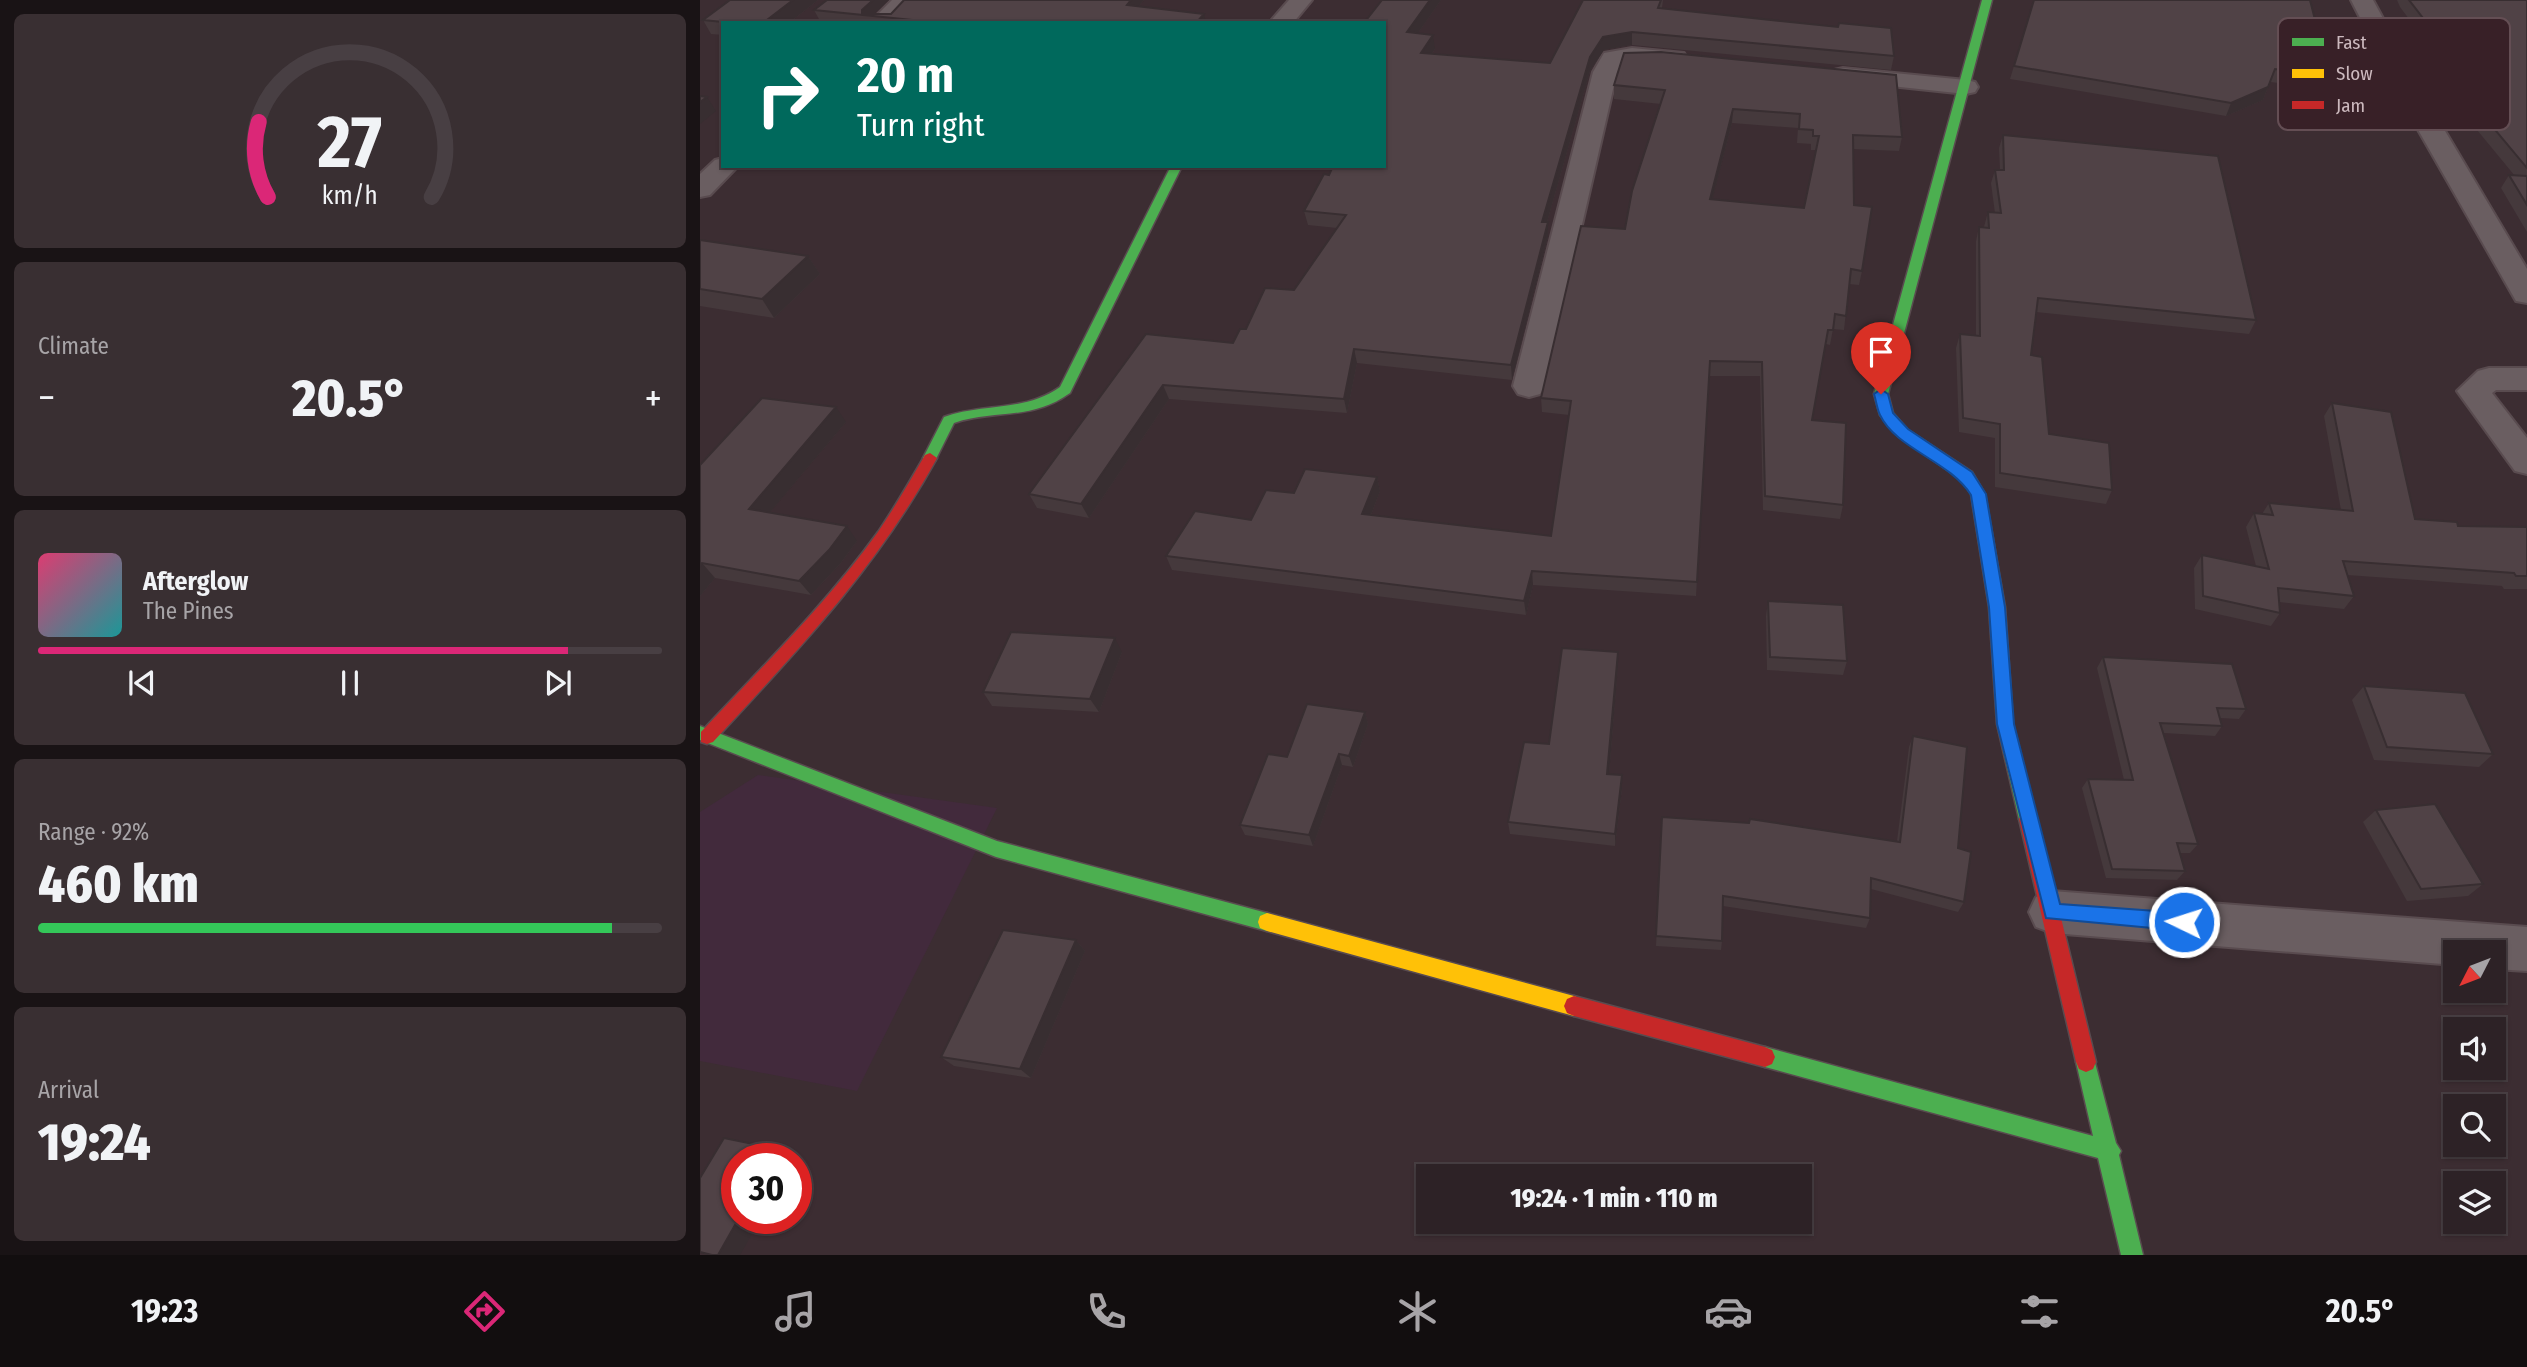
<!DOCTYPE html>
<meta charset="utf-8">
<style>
body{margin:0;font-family:"Fira Sans Condensed",sans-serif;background:#392f32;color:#f1f3f6;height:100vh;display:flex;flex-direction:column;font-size:26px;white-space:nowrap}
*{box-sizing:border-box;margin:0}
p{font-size:23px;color:#a7a4a7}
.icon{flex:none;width:38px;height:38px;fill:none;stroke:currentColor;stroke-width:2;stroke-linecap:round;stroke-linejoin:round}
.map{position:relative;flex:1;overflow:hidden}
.side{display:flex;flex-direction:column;gap:14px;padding:14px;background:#191315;width:700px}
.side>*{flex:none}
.guide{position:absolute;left:21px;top:21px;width:665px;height:147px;border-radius:0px;box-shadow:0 2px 5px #0004,0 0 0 2px #483f43;background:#00695c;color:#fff;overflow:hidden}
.needle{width:46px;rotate:228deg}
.controls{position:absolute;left:1743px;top:940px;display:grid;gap:14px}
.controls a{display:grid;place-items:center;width:63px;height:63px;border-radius:0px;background:#2d2226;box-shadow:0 2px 5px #0004,0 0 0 2px #483f43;font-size:35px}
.speed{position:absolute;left:21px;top:1143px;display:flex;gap:14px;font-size:35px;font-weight:700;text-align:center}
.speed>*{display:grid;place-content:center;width:91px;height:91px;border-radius:50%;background:#2d2226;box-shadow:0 2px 5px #0004,0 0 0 2px #483f43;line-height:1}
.speed .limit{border:10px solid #d22;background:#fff;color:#111}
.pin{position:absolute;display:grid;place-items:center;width:60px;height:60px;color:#fff;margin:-72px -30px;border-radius:50% 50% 50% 0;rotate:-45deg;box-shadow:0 0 7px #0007}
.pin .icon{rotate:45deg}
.me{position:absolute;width:77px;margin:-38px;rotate:274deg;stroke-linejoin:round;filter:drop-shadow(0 0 5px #0008)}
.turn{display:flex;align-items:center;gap:24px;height:147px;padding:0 21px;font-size:32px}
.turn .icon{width:91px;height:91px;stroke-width:2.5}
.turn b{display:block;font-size:49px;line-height:60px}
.big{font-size:52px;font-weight:800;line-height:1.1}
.side .tile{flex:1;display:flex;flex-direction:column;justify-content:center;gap:10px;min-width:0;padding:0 24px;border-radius:10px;background:#392f32}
.side .dial{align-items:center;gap:0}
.dial svg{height:182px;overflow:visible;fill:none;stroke:#483f43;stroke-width:7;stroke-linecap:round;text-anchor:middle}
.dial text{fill:#f1f3f6;stroke:none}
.song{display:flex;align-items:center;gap:21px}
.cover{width:84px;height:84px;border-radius:10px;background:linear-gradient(135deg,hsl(340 70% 55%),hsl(180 70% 35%))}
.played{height:7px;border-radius:4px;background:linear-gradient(90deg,#db2777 85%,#483f43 85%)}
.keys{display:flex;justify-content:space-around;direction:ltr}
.heat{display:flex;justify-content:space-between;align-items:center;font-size:38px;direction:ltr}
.charge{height:10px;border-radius:5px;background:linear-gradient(90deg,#34c759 92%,#483f43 0)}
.trip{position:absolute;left:716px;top:1164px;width:396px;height:70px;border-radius:0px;background:#2d2226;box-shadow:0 2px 5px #0004,0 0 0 2px #483f43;font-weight:800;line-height:70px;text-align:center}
.dock{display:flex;height:112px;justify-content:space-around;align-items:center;background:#120e0f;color:#a7a4a7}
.dock .icon{width:49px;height:49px}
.dock .selected{color:#db2777}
.dock b{font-size:32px;color:#f1f3f6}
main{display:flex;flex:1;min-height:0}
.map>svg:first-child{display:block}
.green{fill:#422a3c}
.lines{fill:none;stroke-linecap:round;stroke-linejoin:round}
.street-casing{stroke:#594b4f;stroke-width:4}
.fast-casing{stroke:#594b4f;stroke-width:3}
.slow-casing{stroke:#594b4f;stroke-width:3}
.jam-casing{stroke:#594b4f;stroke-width:3}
.street{fill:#6a5e61;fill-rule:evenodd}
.fast{fill:#4caf50;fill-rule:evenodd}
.slow{fill:#ffc107;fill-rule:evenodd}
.jam{fill:#c62828;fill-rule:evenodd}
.wall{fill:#45393c;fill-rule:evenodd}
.shaded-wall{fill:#382e31}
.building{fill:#504246;stroke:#382e31;stroke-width:2;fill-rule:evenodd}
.route{fill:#1a73e8;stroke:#114b97;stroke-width:2}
.key{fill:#382027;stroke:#644e54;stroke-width:2}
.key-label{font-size:19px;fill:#ccb9be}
</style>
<main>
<section class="side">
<div class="tile dial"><svg viewBox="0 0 100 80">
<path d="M14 69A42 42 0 1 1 86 69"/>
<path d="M14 69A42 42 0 0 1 10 36" stroke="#db2777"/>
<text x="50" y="56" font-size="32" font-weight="700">27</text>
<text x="50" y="72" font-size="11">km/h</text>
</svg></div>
<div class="tile"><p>Climate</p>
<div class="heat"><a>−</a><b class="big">20.5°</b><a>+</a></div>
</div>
<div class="tile">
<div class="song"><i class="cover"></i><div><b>Afterglow</b><p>The Pines</p></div></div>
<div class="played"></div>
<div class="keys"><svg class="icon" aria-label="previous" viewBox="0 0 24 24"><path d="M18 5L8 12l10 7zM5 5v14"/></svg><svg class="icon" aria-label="pause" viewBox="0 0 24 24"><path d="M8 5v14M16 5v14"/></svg><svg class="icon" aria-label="next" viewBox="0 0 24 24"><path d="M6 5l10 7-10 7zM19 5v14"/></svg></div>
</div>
<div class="tile"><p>Range · 92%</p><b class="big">460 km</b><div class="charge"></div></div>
<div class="tile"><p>Arrival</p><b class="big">19:24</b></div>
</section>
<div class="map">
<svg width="1827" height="1255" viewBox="0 0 1827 1255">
<rect width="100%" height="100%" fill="#3c2d32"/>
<path class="green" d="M58,775L297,808L157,1091L0,1061V812Z"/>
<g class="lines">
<defs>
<g id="street">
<path d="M192,0H216L194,23H169Z"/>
<path d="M589,0H612L593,23H569Z"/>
<path d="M1651,0H1673L1735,114L1827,269V303L1816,301L1812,294L1709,114Z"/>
<path d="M932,48L984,53L987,58L984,63L975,65L922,64L917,72L845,386L840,394L829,397L818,394L813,386L893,72L904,53Z"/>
<path d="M1143,68L1266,80L1275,82L1278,87L1275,92L1266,94L1134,80L1131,75L1134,70Z"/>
<path d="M23,158V166H38L10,195L0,197V174L15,160Z"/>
<path d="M1789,368H1827V390H1796L1792,393L1827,438V474L1815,471L1757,391L1778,371Z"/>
<path d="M1352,891L1827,927V971L1794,969V952H1755V965L1352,933L1336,927L1329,912L1336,897Z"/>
</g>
<g id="fast">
<path d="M1282,0H1292L1188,394L1193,413L1208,430L1272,472L1285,494L1305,607L1313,724L1337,819L1334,825L1328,827L1322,825L1319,819L1297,724L1289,607L1271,494L1262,480L1198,436L1180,415L1174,394Z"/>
<path d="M471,166H482L370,393C331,421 296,409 254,423L235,461H225L223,458L244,417C283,403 325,412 360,387Z"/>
<path d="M0,726L297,841L567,913L574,916L576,922L574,928L567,931L296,857L0,740Z"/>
<path d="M1065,1047L1393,1136L1376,1062L1379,1055L1386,1052L1393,1055L1416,1143L1421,1151L1419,1155L1443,1255H1421L1398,1158L1065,1067L1058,1064L1055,1057L1058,1050Z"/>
</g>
<path id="slow" d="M567,913L874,996L881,999L884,1006L881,1013L874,1016L567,931L560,928L558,922L560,916Z"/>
<g id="jam">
<path d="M230,453L237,458C176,569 98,650 13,742L7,744L1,742V732C62,667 126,604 178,532C195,507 210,481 225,455Z"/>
<path d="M1328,811L1334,813L1337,819L1396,1062L1393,1069L1386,1072L1379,1069L1376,1062L1319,819L1322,813Z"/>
<path d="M874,996L1065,1047L1072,1050L1075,1057L1072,1064L1065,1067L874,1016L867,1013L864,1006L867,999Z"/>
</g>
</defs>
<use href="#street" class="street-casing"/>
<use href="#fast" class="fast-casing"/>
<use href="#slow" class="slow-casing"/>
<use href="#jam" class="jam-casing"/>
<use href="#street" class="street"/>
<use href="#fast" class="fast"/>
<use href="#slow" class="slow"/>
<use href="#jam" class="jam"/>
</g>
<g class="wall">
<path d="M30,0H118L89,23H23V35L11,34L3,20Z"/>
<path d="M204,0H444L439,6L506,23H134L120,21L114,10L191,14Z"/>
<path d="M682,0H741L718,33L735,49L732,54L850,63L883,0H963L962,8L1194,56L1191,70L932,45L904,50L890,71L847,222L848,237L812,380L657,363L647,413L469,399L389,518L337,508L329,494L446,334L533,343L546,329L594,290L637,228L608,225L604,211L629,175L684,166Z"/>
<path d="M1334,0L1629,75L1623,88L1570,82L1563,100L1526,116L1310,79Z"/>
<path d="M1697,0H1827V232L1801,188L1809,175L1815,176L1754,102L1747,101L1724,64L1731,52H1734L1700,7Z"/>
<path d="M924,53L1202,137L1199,151L1153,149L1154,205L1162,271L1159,285L1149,284L1144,330L1133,329L1130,345L1126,344L1112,420L1143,505L1140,519L1063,510L1060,376H1009L996,596L833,585L826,615L472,570L466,556L551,520L594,493L677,477L680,491L671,515L851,536L869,415L842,412L841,398L925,229L961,104L914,99V85ZM1032,123L1098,128L1097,143L1111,144V150H1116L1104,208L1012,200Z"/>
<path d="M1303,135L1556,320L1549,334L1336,312L1331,355L1349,434L1412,490L1406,504L1295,487V438L1259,432L1256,348L1260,334L1276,335V241L1279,227H1284L1288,212L1295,213L1291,183L1295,170H1300L1299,148Z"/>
<path d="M0,240L108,256L120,274L74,318L0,306Z"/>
<path d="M1632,403L1715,519L1758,526L1827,527V589H1804L1802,586L1647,575L1654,596L1644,609L1579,602L1580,613L1571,626L1495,609L1494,568L1502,555L1556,566L1546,527L1554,513L1562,514L1569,503L1641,510L1624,416Z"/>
<path d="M146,422L70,512L157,541L140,564L111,595L15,578L0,596V465Z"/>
<path d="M1068,601L1147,661L1143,675L1067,670L1066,616Z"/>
<path d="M422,652L399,712L292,706L283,692Z"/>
<path d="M918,652V666L909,774L922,788L915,846L810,834L808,822L849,744Z"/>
<path d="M1403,657L1546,709L1539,719L1520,718L1522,726L1515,736L1464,733L1498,844L1490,853H1479L1485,871L1477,880L1406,878L1382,788L1388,779L1424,780L1397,668Z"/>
<path d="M1664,686L1793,754L1779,767L1674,760L1652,700Z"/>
<path d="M665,712L668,724L653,767L642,765L613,846L545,835L540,825L587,757Z"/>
<path d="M1213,736L1258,848L1264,902L1258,912L1171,889L1170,918L1166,928L1023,906L1022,941L1021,950L956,946L962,817L1049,823L1197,841L1209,747Z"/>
<path d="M1676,810L1783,884L1768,896L1707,901L1663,822Z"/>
<path d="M376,940L385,951L331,1078L254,1066L241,1057Z"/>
</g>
<g class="shaded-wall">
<path d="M93,0H118L89,23H63Z"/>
<path d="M173,0H189L172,16L162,14V10Z"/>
<path d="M431,0H444L431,15L427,5Z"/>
<path d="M730,0H741L709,46L707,32Z"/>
<path d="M504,14L506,23H496Z"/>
<path d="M932,32V45L904,50L890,71L843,236L842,222L890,57L903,37Z"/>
<path d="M733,35L735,49L723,67L721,53Z"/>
<path d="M1568,87L1563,100L1526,116L1531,103Z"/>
<path d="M7,97L16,111L0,124V102Z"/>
<path d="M1033,109L1032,123L1009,213L1010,199Z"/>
<path d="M848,222V237L812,380L811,365Z"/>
<path d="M108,256L120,274L74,318L62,299Z"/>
<path d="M654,349L657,363L647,413L644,399Z"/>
<path d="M463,385L469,399L389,518L381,504Z"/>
<path d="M136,407L146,422L61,523L49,509Z"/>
<path d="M677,477L680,491L666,528L662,514Z"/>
<path d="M147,526L157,541L140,564L111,595L99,581Z"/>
<path d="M2,563L15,578L0,596V566Z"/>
<path d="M832,571L833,585L826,615L824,601Z"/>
<path d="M415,638L422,652L399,712L390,699Z"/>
<path d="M918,652V666L908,787L907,774Z"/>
<path d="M665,712L668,724L653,767L649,756Z"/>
<path d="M639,754L642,765L613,846L609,835Z"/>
<path d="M922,775V788L915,846V834Z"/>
<path d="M376,940L385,951L331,1078L320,1069Z"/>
<path d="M78,1149L95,1157L94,1158H73Z"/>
<path d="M39,1218H61L40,1255H18Z"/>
</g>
<g class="building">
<path d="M30,0H93L63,23H33L3,20Z"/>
<path d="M127,0H173L162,10V14H191L204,0H431L427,5L504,14L496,23H242L114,10Z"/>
<path d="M682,0H730L707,32L733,35L721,53L850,63L883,0H961L958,8L1138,27L1139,23L1191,28L1194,56L932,32L903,37L890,57L842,222H848L811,365L654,349L644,399L463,385L381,504L329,494L446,334L533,343L540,329H546L565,288L594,290L646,215L604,211L624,174L629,175L633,166H684V23H664Z"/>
<path d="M1334,0H1610L1629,75L1575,69L1568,87L1531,103L1314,66Z"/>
<path d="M1709,0H1827V168L1761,89H1754L1731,52L1750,53Z"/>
<path d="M961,52L1196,75L1202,137L1153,135L1154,205L1172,207L1162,271L1151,269L1146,316L1135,314L1133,330H1128L1112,420L1146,423L1143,505L1065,496L1062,362L1010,361L997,582L832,571L824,601L466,556L495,511L551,520L566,490L594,493L605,469L677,477L662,514L851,536L871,401L841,398L881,226L925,229L932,191L965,90L914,85L924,53ZM1033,109L1100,114L1099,129L1113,130V136H1119L1104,208L1010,199Z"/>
<path d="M0,96L7,97L0,102Z"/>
<path d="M1303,135L1518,156L1556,320L1338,298L1331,355L1342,357L1349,434L1409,443L1412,490L1300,473V424L1263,418L1260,334L1280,336L1279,227L1289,228L1288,212L1301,213L1295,170H1304Z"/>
<path d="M1809,175L1827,176V205Z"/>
<path d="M0,240L108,256L62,299L0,289Z"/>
<path d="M62,398L136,407L49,509L147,526L129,550L99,581L2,563L0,566V465Z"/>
<path d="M1632,403L1691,412L1715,519L1757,522L1758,526L1827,527V576H1816L1814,573L1643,561L1654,596L1578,588L1580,613L1503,596L1502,555L1569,569L1554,513L1573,515L1569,503L1653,511Z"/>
<path d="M1068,601L1143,605L1147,661L1070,657Z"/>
<path d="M311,632L415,638L390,699L283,692Z"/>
<path d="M862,648L918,652L907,774L922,775L915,834L808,822L824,742L849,744Z"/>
<path d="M1403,657L1532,664L1546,709L1517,708L1522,726L1460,723L1498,844L1477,843L1485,871L1412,869L1388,779L1433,780Z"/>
<path d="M1664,686L1765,693L1793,754L1687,747Z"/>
<path d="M607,704L665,712L649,756L639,754L609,835L540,825L568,754L587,757Z"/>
<path d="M1213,736L1267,747L1258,848L1271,852L1264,902L1171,878L1170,918L1023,896L1022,941L956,936L962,817L1049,823L1050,819L1200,842Z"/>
<path d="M1735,804L1783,884L1721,889L1676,810Z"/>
<path d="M303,930L376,940L320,1069L241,1057Z"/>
<path d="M24,1138L78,1149L73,1158H37V1218H39L18,1255H12L0,1252V1178Z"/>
</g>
<path class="route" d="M1181,389L1188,394L1193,413L1208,429L1272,472L1286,494L1305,607L1314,724L1360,904L1484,913L1491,916L1494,922L1491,929L1484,931L1346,918L1297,724L1289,607L1271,495C1250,461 1196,449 1180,415C1177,409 1176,400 1174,394Z"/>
<rect x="1578" y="18" width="232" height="112" rx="10" class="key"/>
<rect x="1592" y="38" width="32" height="8" fill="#4caf50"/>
<rect x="1592" y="69" width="32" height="9" fill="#ffc107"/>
<rect x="1592" y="101" width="32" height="8" fill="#c62828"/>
<g class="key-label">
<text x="1636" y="49">Fast</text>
<text x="1636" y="80">Slow</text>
<text x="1636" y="112">Jam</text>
</g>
</svg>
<div class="controls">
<a><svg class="needle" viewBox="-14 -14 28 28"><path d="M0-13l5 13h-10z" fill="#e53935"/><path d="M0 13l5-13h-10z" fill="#a7a4a7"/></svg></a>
<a><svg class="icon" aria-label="sound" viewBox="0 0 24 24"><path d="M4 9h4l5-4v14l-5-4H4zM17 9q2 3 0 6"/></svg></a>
<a><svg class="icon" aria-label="search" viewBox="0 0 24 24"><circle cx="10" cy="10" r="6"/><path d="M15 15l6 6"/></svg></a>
<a><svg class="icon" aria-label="layers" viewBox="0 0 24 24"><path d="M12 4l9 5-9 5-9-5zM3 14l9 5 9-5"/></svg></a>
</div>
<div class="speed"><div class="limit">30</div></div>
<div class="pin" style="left:1181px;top:394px;background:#d93025"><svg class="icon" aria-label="arrive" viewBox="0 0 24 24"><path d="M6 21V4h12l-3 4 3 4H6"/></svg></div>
<svg class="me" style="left:1484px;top:922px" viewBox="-20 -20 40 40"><circle r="17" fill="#1a73e8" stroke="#fff" stroke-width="3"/><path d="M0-11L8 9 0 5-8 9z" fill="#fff"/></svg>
<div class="trip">19:24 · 1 min · 110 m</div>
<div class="guide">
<div class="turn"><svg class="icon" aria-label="right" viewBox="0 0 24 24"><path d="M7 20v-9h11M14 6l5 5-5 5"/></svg><div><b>20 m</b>Turn right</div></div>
</div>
</div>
</main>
<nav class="dock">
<b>19:23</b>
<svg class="icon selected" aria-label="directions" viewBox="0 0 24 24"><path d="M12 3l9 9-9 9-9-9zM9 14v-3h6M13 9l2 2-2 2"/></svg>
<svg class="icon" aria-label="music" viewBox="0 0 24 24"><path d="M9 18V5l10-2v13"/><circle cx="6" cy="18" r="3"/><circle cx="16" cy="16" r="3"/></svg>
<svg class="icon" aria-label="phone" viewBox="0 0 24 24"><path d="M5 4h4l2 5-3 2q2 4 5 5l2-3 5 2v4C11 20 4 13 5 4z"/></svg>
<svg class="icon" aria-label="climate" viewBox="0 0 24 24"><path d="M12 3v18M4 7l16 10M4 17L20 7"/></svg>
<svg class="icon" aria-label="car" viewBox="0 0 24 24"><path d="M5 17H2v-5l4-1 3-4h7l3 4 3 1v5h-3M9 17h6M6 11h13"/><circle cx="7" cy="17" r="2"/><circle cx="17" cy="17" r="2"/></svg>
<svg class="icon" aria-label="filters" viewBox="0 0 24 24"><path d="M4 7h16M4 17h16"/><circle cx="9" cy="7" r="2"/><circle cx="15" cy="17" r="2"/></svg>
<b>20.5°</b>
</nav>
